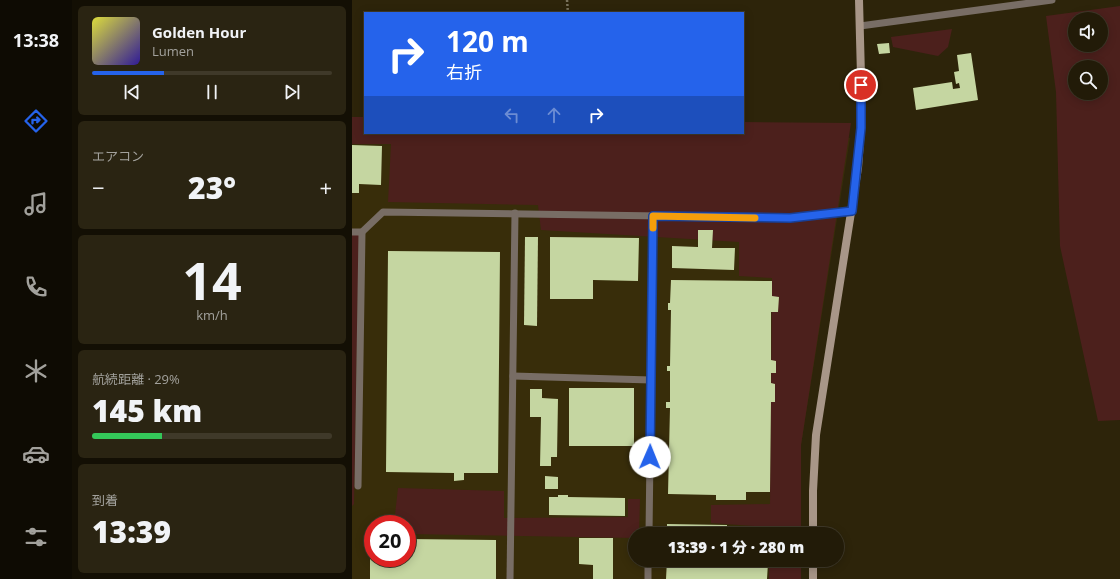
<!DOCTYPE html>
<html lang="ja">
<meta charset="utf-8">
<style>
body{margin:0;font-family:"Open Sans","Noto Sans JP",sans-serif;background:#2a2412;color:#f1f3f6;height:100vh;display:flex;flex-direction:column;font-size:15px;white-space:nowrap}
*{box-sizing:border-box;margin:0}
p{font-size:13px;color:#a2a19c}
.icon{flex:none;width:22px;height:22px;fill:none;stroke:currentColor;stroke-width:2;stroke-linecap:round;stroke-linejoin:round}
.map{position:relative;flex:1;overflow:hidden}
.panel{display:flex;flex-direction:column;gap:6px;padding:6px;background:#130f04;width:280px}
.panel>*{flex:none}
.hud{position:absolute;left:12px;top:12px;width:380px;height:122px;border-radius:0px;box-shadow:0 2px 10px #0003,0 0 0 1px #3f3929;background:#2563eb;color:#fff;overflow:hidden}
.buttons{position:absolute;left:716px;top:12px;display:grid;gap:8px}
.buttons a{display:grid;place-items:center;width:40px;height:40px;border-radius:50%;background:#221b08;box-shadow:0 2px 10px #0003,0 0 0 1px #3f3929;font-size:20px}
.speed{position:absolute;left:12px;top:515px;display:flex;gap:8px;font-size:20px;font-weight:700;text-align:center}
.speed>*{display:grid;place-content:center;width:52px;height:52px;border-radius:50%;background:#221b08;box-shadow:0 2px 10px #0003,0 0 0 1px #3f3929;line-height:1}
.speed .limit{border:6px solid #d22;background:#fff;color:#111}
.pin{position:absolute;display:grid;place-items:center;width:34px;height:34px;color:#fff;margin:-17px;border:2px solid #fff;border-radius:50%;box-shadow:0 1px 4px #0007}
.me{position:absolute;width:44px;margin:-22px;rotate:1deg;stroke-linejoin:round;filter:drop-shadow(0 0 3px #0008)}
.turn{display:flex;align-items:center;gap:14px;height:84px;padding:0 16px;font-size:18px}
.turn .icon{width:52px;height:52px;stroke-width:2.5}
.turn b{display:block;font-size:28px;line-height:34px}
.lanes{display:flex;align-items:center;height:38px;padding:0 16px;background:#0003;justify-content:center;gap:20px;direction:ltr}
.lanes .off{opacity:.35}
.big{font-size:30px;font-weight:800;line-height:1.1}
.panel .card{flex:1;display:flex;flex-direction:column;justify-content:center;gap:6px;min-width:0;padding:0 14px;border-radius:6px;background:#2a2412}
.panel .dial{align-items:center;gap:0}
.dial b{font-size:52px;line-height:1}
.song{display:flex;align-items:center;gap:12px}
.cover{width:48px;height:48px;border-radius:6px;background:linear-gradient(135deg,hsl(60 70% 55%),hsl(250 70% 35%))}
.played{height:4px;border-radius:2px;background:linear-gradient(90deg,#2563eb 30%,#3f3929 30%)}
.keys{display:flex;justify-content:space-around;direction:ltr}
.heat{display:flex;justify-content:space-between;align-items:center;font-size:22px;direction:ltr}
.charge{height:6px;border-radius:3px;background:linear-gradient(90deg,#34c759 29%,#3f3929 0)}
.trip{position:absolute;left:276px;top:527px;width:216px;height:40px;border-radius:20px;background:#221b08;box-shadow:0 2px 10px #0003,0 0 0 1px #3f3929;font-weight:800;line-height:40px;text-align:center}
main{display:flex;flex:1;min-height:0}
.tabs{display:flex;flex-direction:column;width:72px;justify-content:space-around;align-items:center;background:#0e0b03;color:#a2a19c}
.tabs .icon{width:28px;height:28px}
.tabs .selected{color:#2563eb}
.tabs b{font-size:18px;color:#f1f3f6}
.map>svg:first-child{display:block}
.built{fill:#382d0a;fill-rule:evenodd}
.green{fill:#4c201c;fill-rule:evenodd}
.building{fill:#c5d6a1}
.lines{fill:none;stroke-linecap:round;stroke-linejoin:round}
.path{stroke:#79725c;stroke-width:2.5;stroke-dasharray:2 2;stroke-linecap:butt}
.lane{stroke:#786d65;stroke-width:7}
.secondary{stroke:#a89688;stroke-width:8}
.route-casing{stroke:#184099;stroke-width:10}
.route{stroke:#2563eb;stroke-width:7}
.slow{stroke:#f59e0b;stroke-width:7}
</style>
<main>
<nav class="tabs">
<b>13:38</b>
<svg class="icon selected" aria-label="directions" viewBox="0 0 24 24"><path d="M12 3l9 9-9 9-9-9zM9 14v-3h6M13 9l2 2-2 2"/></svg>
<svg class="icon" aria-label="music" viewBox="0 0 24 24"><path d="M9 18V5l10-2v13"/><circle cx="6" cy="18" r="3"/><circle cx="16" cy="16" r="3"/></svg>
<svg class="icon" aria-label="phone" viewBox="0 0 24 24"><path d="M5 4h4l2 5-3 2q2 4 5 5l2-3 5 2v4C11 20 4 13 5 4z"/></svg>
<svg class="icon" aria-label="climate" viewBox="0 0 24 24"><path d="M12 3v18M4 7l16 10M4 17L20 7"/></svg>
<svg class="icon" aria-label="car" viewBox="0 0 24 24"><path d="M5 17H2v-5l4-1 3-4h7l3 4 3 1v5h-3M9 17h6M6 11h13"/><circle cx="7" cy="17" r="2"/><circle cx="17" cy="17" r="2"/></svg>
<svg class="icon" aria-label="filters" viewBox="0 0 24 24"><path d="M4 7h16M4 17h16"/><circle cx="9" cy="7" r="2"/><circle cx="15" cy="17" r="2"/></svg>
</nav>
<section class="panel">
<div class="card">
<div class="song"><i class="cover"></i><div><b>Golden Hour</b><p>Lumen</p></div></div>
<div class="played"></div>
<div class="keys"><svg class="icon" aria-label="previous" viewBox="0 0 24 24"><path d="M18 5L8 12l10 7zM5 5v14"/></svg><svg class="icon" aria-label="pause" viewBox="0 0 24 24"><path d="M8 5v14M16 5v14"/></svg><svg class="icon" aria-label="next" viewBox="0 0 24 24"><path d="M6 5l10 7-10 7zM19 5v14"/></svg></div>
</div>
<div class="card"><p>エアコン</p>
<div class="heat"><a>−</a><b class="big">23°</b><a>+</a></div>
</div>
<div class="card dial"><b>14</b><p>km/h</p></div>
<div class="card"><p>航続距離 · 29%</p><b class="big">145 km</b><div class="charge"></div></div>
<div class="card"><p>到着</p><b class="big">13:39</b></div>
</section>
<div class="map">
<svg width="768" height="579" viewBox="0 0 768 579">
<rect width="100%" height="100%" fill="#2d240a"/>
<path class="built" d="M0,134L498,138L449,445V534H283V560H449V579H0ZM21,524H55V558H21Z"/>
<g class="green">
<path d="M768,6V420L746,421L708,246L704,92L694,16ZM723,19H749V45H723ZM723,67H749V93H723Z"/>
<path d="M600,29L596,47L586,56L541,47L539,37Z"/>
<path d="M0,117H13V133H391V122L499,123L449,445V534H417V527L359,523V505L418,504L420,278L387,276V242L189,230L186,205L36,202L39,144H0Z"/>
<path d="M0,235H7L2,504L0,506Z"/>
<path d="M46,488L152,491V518L276,517V499H288L287,534H283V538L55,534V524H42Z"/>
<rect x="417" y="560" width="32" height="19"/>
</g>
<g class="building">
<path d="M537,43L538,53L527,54L525,44Z"/>
<path d="M619,53L626,100L564,110L561,88L600,82L601,89L608,88L607,83L604,84L602,72L607,71L605,55Z"/>
<path d="M0,145L30,146L29,185L7,184V193H0Z"/>
<path d="M346,230H361L360,248H383L382,270L320,268V246L346,247Z"/>
<path d="M173,237H186L185,326L172,325Z"/>
<path d="M198,237L287,238L286,281L241,280V299H198Z"/>
<path d="M36,251L148,252L146,473H112V480L102,481V473L34,472Z"/>
<path d="M319,280L420,281V296L427,297L426,312H419V360L424,361V373H419V383L423,384V402H419L418,492H394V500H364V495L316,494L318,408H314V402H318V371H315V366H318L319,310H316V303H318Z"/>
<rect x="217" y="388" width="65" height="58"/>
<path d="M178,389H190V398L206,399L205,457H199V466H188L189,417H178Z"/>
<path d="M193,476L206,477V489H193Z"/>
<path d="M206,495H216V497L273,498V516L197,515V497H206Z"/>
<path d="M315,524L375,525V534H315Z"/>
<path d="M227,538H261V579H241V565L227,564Z"/>
<path d="M18,539H21V558H55V539L144,540V579H18Z"/>
<path d="M315,560H427V563H416L415,579H314Z"/>
</g>
<g class="lines">
<path class="path" d="M215,0L216,13"/>
<g class="lane">
<path d="M508,26L700,0"/>
<path d="M0,232H10L31,212L438,218L500,211"/>
<path d="M161,376L299,380"/>
<path d="M6,486L10,232"/>
<path d="M297,534L301,216"/>
<path d="M158,579L163,213"/>
<path d="M296,579V560"/>
</g>
<g class="secondary">
<path d="M461,534V491L464,435L506,168L510,114L507,0"/>
<path d="M461,579V560"/>
</g>
</g>
<g class="lines">
<defs>
<path id="route" d="M298,457L301,216L438,218L500,211L509,128V85"/>
</defs>
<use href="#route" class="route-casing"/>
<use href="#route" class="route"/>
<path class="slow" d="M301,228V216L403,218"/>
</g>
</svg>
<div class="buttons">
<a><svg class="icon" aria-label="sound" viewBox="0 0 24 24"><path d="M4 9h4l5-4v14l-5-4H4zM17 9q2 3 0 6"/></svg></a>
<a><svg class="icon" aria-label="search" viewBox="0 0 24 24"><circle cx="10" cy="10" r="6"/><path d="M15 15l6 6"/></svg></a>
</div>
<div class="speed"><div class="limit">20</div></div>
<div class="pin" style="left:509px;top:85px;background:#d93025"><svg class="icon" aria-label="arrive" viewBox="0 0 24 24"><path d="M6 21V4h12l-3 4 3 4H6"/></svg></div>
<svg class="me" style="left:298px;top:457px" viewBox="-20 -20 40 40"><circle r="19" fill="#fff"/><path d="M0-13L10 11 0 6-10 11z" fill="#2563eb"/></svg>
<div class="trip">13:39 · 1 分 · 280 m</div>
<div class="hud">
<div class="turn"><svg class="icon" aria-label="right" viewBox="0 0 24 24"><path d="M7 20v-9h11M14 6l5 5-5 5"/></svg><div><b>120 m</b>右折</div></div>
<div class="lanes"><svg class="icon off" aria-label="left" viewBox="0 0 24 24"><path d="M17 20v-9H6M10 6l-5 5 5 5"/></svg><svg class="icon off" aria-label="ahead" viewBox="0 0 24 24"><path d="M12 20V5M6 11l6-6 6 6"/></svg><svg class="icon" aria-label="right" viewBox="0 0 24 24"><path d="M7 20v-9h11M14 6l5 5-5 5"/></svg></div>
</div>
</div>
</main>
